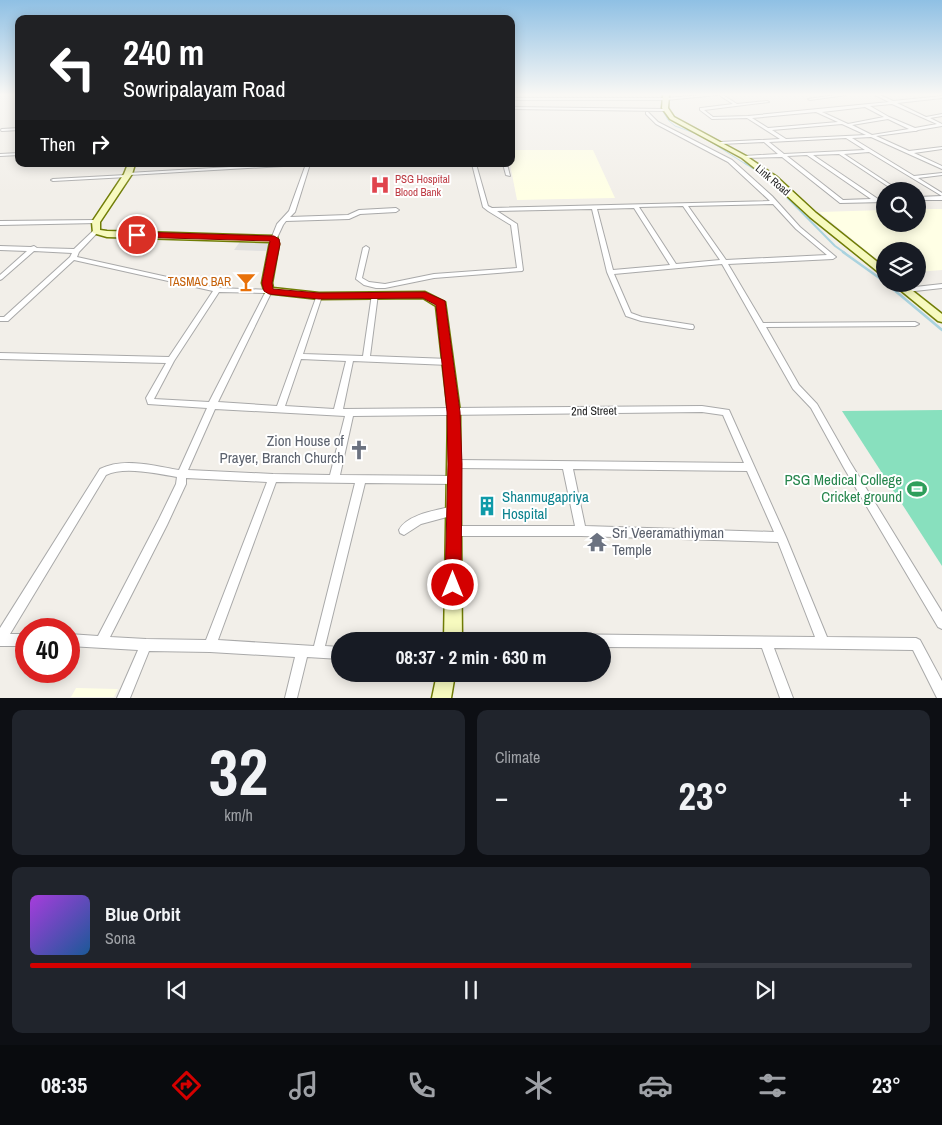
<!DOCTYPE html>
<meta charset="utf-8">
<style>
body{margin:0;font-family:"Archivo Narrow",sans-serif;background:#20242c;color:#f1f3f6;height:100vh;display:flex;flex-direction:column;font-size:19px;white-space:nowrap}
*{box-sizing:border-box;margin:0}
p{font-size:16px;color:#9ea1a6}
.icon{flex:none;width:28px;height:28px;fill:none;stroke:currentColor;stroke-width:2;stroke-linecap:round;stroke-linejoin:round}
.map{position:relative;height:698px;overflow:hidden}
.details{display:flex;flex-direction:column;gap:12px;padding:12px;background:#0d0f14;flex:1}
.details>*{flex:none}
.hud{position:absolute;left:15px;top:15px;width:500px;height:152px;border-radius:10px;box-shadow:0 2px 12px #0003;background:#202124;color:#fff;overflow:hidden}
.tools{position:absolute;left:876px;top:182px;display:grid;gap:10px}
.tools a{display:grid;place-items:center;width:50px;height:50px;border-radius:50%;background:#171b24;box-shadow:0 2px 12px #0003;font-size:25px}
.speed{position:absolute;left:15px;top:618px;display:flex;gap:10px;font-size:25px;font-weight:700;text-align:center}
.speed>*{display:grid;place-content:center;width:65px;height:65px;border-radius:50%;background:#171b24;box-shadow:0 2px 12px #0003;line-height:1}
.speed .limit{border:8px solid #d22;background:#fff;color:#111}
.pin{position:absolute;display:grid;place-items:center;width:42px;height:42px;color:#fff;margin:-21px;border:2px solid #fff;border-radius:50%;box-shadow:0 1px 5px #0007}
.me{position:absolute;width:55px;margin:-28px;rotate:0deg;stroke-linejoin:round;filter:drop-shadow(0 0 4px #0008)}
.turn{display:flex;align-items:center;gap:18px;height:105px;padding:0 25px;font-size:22px}
.turn .icon{width:65px;height:65px;stroke-width:2.5}
.turn b{display:block;font-size:35px;line-height:42px}
.then{display:flex;align-items:center;height:48px;padding:0 25px;background:#0003;gap:10px;font-size:19px}
.big{font-size:38px;font-weight:700;line-height:1.1}
.details .widget{flex:1;display:flex;flex-direction:column;justify-content:center;gap:8px;min-width:0;padding:0 18px;border-radius:10px;background:#20242c}
.details .dial{align-items:center;gap:0}
.dial b{font-size:65px;line-height:1}
.song{display:flex;align-items:center;gap:15px}
.cover{width:60px;height:60px;border-radius:8px;background:linear-gradient(135deg,hsl(280 70% 55%),hsl(210 70% 35%))}
.played{height:5px;border-radius:2px;background:linear-gradient(90deg,#d40000 75%,#363941 75%)}
.keys{display:flex;justify-content:space-around;direction:ltr}
.heat{display:flex;justify-content:space-between;align-items:center;font-size:28px;direction:ltr}
.details .tiles{flex:1;display:grid;gap:12px;grid-template-columns:1fr 1fr}
.widget:last-child{grid-column:span 2}
.trip{position:absolute;left:331px;top:632px;width:280px;height:50px;border-radius:25px;background:#171b24;box-shadow:0 2px 12px #0003;font-weight:700;line-height:50px;text-align:center}
.tabs{display:flex;height:80px;justify-content:space-around;align-items:center;background:#090b0e;color:#9ea1a6}
.tabs .icon{width:35px;height:35px}
.tabs .active{color:#d40000}
.tabs b{font-size:22px;color:#f1f3f6}
.map>svg:first-child{display:block}
.residential{fill:#e0dfdf}
.education{fill:#ffffe5}
.pitch{fill:#88e0be}
.lines{fill:none;stroke-linecap:round;stroke-linejoin:round}
.stream-far2{stroke:#aad3df;stroke-width:1}
.stream-far1{stroke:#aad3df;stroke-width:2}
.stream{stroke:#aad3df;stroke-width:2.5}
.street-casing{stroke:#a9a9a9;stroke-width:2}
.secondary-casing{stroke:#707d05;stroke-width:3}
.street{fill:#fff;fill-rule:evenodd}
.secondary{fill:#f7fabf;fill-rule:evenodd}
.route{fill:#d40000;stroke:#8a0000}
.labels{text-anchor:middle;stroke-width:4;stroke-linejoin:round;paint-order:stroke}
.far-health-label{font-size:11px;fill:#be3a42;stroke:#fff;text-anchor:start}
.far-street-label{font-size:11px;fill:#222;stroke:#fff}
.food-label{font-size:12px;fill:#c56008;stroke:#fff;text-anchor:end}
.street-label{font-size:12px;fill:#222;stroke:#fff}
.near-worship-label{font-size:15px;fill:#5b616d;stroke:#fff;text-anchor:end}
.near-leisure-label{font-size:15px;fill:#27864d;stroke:#fff;text-anchor:end}
.near-culture-label{font-size:15px;fill:#0d838f;stroke:#fff;text-anchor:start}
</style>
<div class="map">
<svg width="942" height="698" viewBox="0 0 942 698">
<rect width="100%" height="100%" fill="#f2efe9"/>
<path class="residential" d="M242,239L272,240L266,251L234,250Z"/>
<g class="education">
<path d="M511,150H593L615,198L517,200L510,164Z"/>
<path d="M918,209H942V270L918,272V251H885V266L819,212L885,210V224H918Z"/>
<path d="M76,688L118,689L114,697H71Z"/>
</g>
<path class="pitch" d="M942,410V566L842,411Z"/>
<g class="lines">
<path class="stream-far2" d="M663,102L661,108L668,120L675,126L700,135L747,165"/>
<g class="stream-far1">
<path d="M745,163L762,174"/>
<path d="M774,184L835,246L845,253"/>
</g>
<g class="stream">
<path d="M843,252L885,282"/>
<path d="M887,284L942,330"/>
</g>
<defs>
<g id="street">
<path d="M703,95H717L666,100H511V98H666Z"/>
<path d="M719,95H723L737,104L767,101L769,102L704,110L713,117L748,116L889,102L875,95H880L893,101L942,96V98L897,103L926,117L942,114V116L930,118L942,124V126L918,130L916,131H914L876,136L909,151L942,147V149L914,153L942,166V169L871,137L852,138L914,176L942,173V175L918,178L942,193V200H918V197L942,196L869,152L844,154L900,191H895L839,154L813,155L878,199L885,198V202L840,203L782,157L742,158V157L744,156L778,154L764,142L720,144L718,143L720,142L780,139L747,118L712,119L700,110V108H701L733,104ZM892,104L937,124L915,128L889,117L870,106ZM865,107L884,117L848,124L822,112ZM816,112L838,122L768,128L752,118ZM888,119L909,129L872,135L852,125ZM842,124L866,135L786,139L772,130ZM846,138L865,150L784,154L769,142ZM807,155L871,199L843,200L787,156Z"/>
<path d="M836,95H846L810,100L808,99Z"/>
<path d="M511,107L666,109L668,110L666,111L511,109Z"/>
<path d="M646,112H648L658,122L732,160L772,196L800,227L836,257L833,259L728,264L763,323L915,322L919,324L915,326L766,327L799,385L817,404L850,462L942,612V629L938,627L844,468L811,408L793,389L722,264L614,274L631,313L642,317L693,325L694,327L693,329H690L641,321L626,316L607,272L592,209L497,211L517,224L523,270L522,271L434,278L385,288H376L364,285L356,279L363,248L366,246L369,248L362,278L369,282L385,284L434,274L517,268L511,225L488,211L483,207L472,164H476L488,206L492,208L770,201L728,162L656,124L646,114ZM773,204L796,229L827,255L726,260L688,206ZM683,206L720,260L676,264L639,207ZM634,208L670,265L613,270L597,209Z"/>
<path d="M19,128V130L2,131L0,130L2,129Z"/>
<path d="M19,153V155L0,156V154Z"/>
<path d="M280,164H302L300,165L129,175L127,177L53,181L51,180L53,179L126,175L128,173Z"/>
<path d="M306,164H310L295,212L290,217L348,215L359,210L396,208L399,210L396,212L360,214L349,219L286,221L283,225L276,240H272L271,239L277,224L289,211Z"/>
<path d="M503,164H507L510,176L506,175Z"/>
<path d="M96,220L98,221V223L0,225V221Z"/>
<path d="M96,229L98,230V232L79,252L77,257L217,288L271,290L272,291L218,402L277,406L317,295H321L322,296L303,354L363,356L372,294L375,292L378,294L370,356L449,359L453,362L449,365L353,361L343,409L702,406L729,410L786,537L827,637L916,638L920,640L942,681V698H937L913,650L774,648L793,698H780L762,648L602,647V641H448L447,639L449,635L453,633L815,637L778,542L581,536H453L449,534L448,531L449,528L453,526H575L563,469L455,468L452,467L450,464L452,461L455,460L744,463L723,415L702,412L353,416L340,475L454,476L457,477L459,480L457,483L454,484L365,483L325,646L340,647V659L307,657L297,698H285L295,657L210,652L149,651L130,698H117L138,650L69,646V634L98,636L159,519L176,484L177,477C157,474 125,466 106,475L10,634H26V646H0V628L100,469C124,457 154,466 179,470L207,408L148,404L146,398L166,363L0,359V353L169,357L213,291L74,260L8,321H0V317H4L70,257L72,253L34,251L2,279L0,280V275L27,251L0,250V246L31,247L34,246L37,248L74,249L94,230ZM219,292L265,293L209,402L154,399L174,361ZM301,359L346,361L334,409L285,406ZM215,409L345,416L330,475L273,474L188,470ZM573,469L747,471L774,532L585,526ZM186,478L267,482L206,640L146,639L110,637L167,525L186,484ZM276,482L355,483L314,646L218,640Z"/>
<path d="M942,284V288L906,292L903,290L906,288Z"/>
<path d="M454,506L458,508L459,511L458,514L421,524L404,535L400,533L399,530C407,514 438,510 454,506Z"/>
</g>
<g id="secondary">
<path d="M663,95H669L668,108L674,117L746,156L777,177L816,213L885,268V276L882,275L810,217L771,181L742,158L670,119L662,108Z"/>
<path d="M128,164H135L132,174L100,222V230L107,231L274,236L277,237L279,244L272,283L273,288L319,293L425,292L445,302L460,412L462,641H444L448,412L436,306L423,298L319,299L265,293L262,283L270,242L107,237L93,233L92,222L124,174Z"/>
<path d="M893,284H904L942,314V322L938,321Z"/>
<path d="M437,674H455L451,698H432Z"/>
</g>
</defs>
<use href="#street" class="street-casing"/>
<use href="#secondary" class="secondary-casing"/>
<use href="#street" class="street"/>
<use href="#secondary" class="secondary"/>
</g>
<linearGradient id="sky" x2="0" y2="1"><stop stop-color="#8fc0e4"/><stop offset="0.49" stop-color="#f9f8f5"/><stop offset="1" stop-color="#f9f8f5" stop-opacity="0"/></linearGradient>
<rect width="942" height="193" fill="url(#sky)"/>
<path class="route" d="M137,232L274,236L279,239L280,244L272,283L273,289L319,293L425,292L445,301L460,412L462,464L461,585L459,591L453,594L447,591L445,585L448,464L447,412L436,305L423,298L319,299L269,294L264,291L262,283L270,241L134,237V233Z"/>
<defs>
<symbol id="hospital-bare" viewBox="-9 -9 18 18"><path d="M-5-5h3v3.5h4V-5h3V5h-3V1.5h-4V5h-3Z" fill="#e0444e" stroke="#fff" stroke-width="2.5" paint-order="stroke"/></symbol>
<symbol id="bar-bare" viewBox="-9 -9 18 18"><path d="M-6-5H6L.8 .8V4.5H3.5V6h-7V4.5H-.8V.8Z" fill="#e8710a" stroke="#fff" stroke-width="2.5" paint-order="stroke"/></symbol>
<symbol id="church-bare" viewBox="-9 -9 18 18"><path d="M-1.2-6h2.4v3.5h3.3v2.4h-3.3V6h-2.4V-.1h-3.3v-2.4h3.3Z" fill="#6b7280" stroke="#fff" stroke-width="2.5" paint-order="stroke"/></symbol>
<symbol id="stadium-bare" viewBox="-9 -9 18 18"><path d="M0-5a6.5 5 0 1 0 0 10a6.5 5 0 1 0 0-10ZM-3.5-1.8h7v3.6h-7Z" fill="#2e9e5b" stroke="#fff" stroke-width="2.5" paint-order="stroke"/></symbol>
<symbol id="building-bare" viewBox="-9 -9 18 18"><path d="M-4-6H4V6H1V3H-1V6H-4ZM-2.5-4.3h1.7v1.8h-1.7ZM.8-4.3h1.7v1.8H.8ZM-2.5-1h1.7V.8h-1.7ZM.8-1h1.7V.8H.8Z" fill="#0f9aa8" stroke="#fff" stroke-width="2.5" paint-order="stroke"/></symbol>
<symbol id="temple-bare" viewBox="-9 -9 18 18"><path d="M0-6L5-2H3V0L6.5 2.5H4V6H1.5V3h-3V6H-4V2.5H-6.5L-3 0V-2H-5Z" fill="#6b7280" stroke="#fff" stroke-width="2.5" paint-order="stroke"/></symbol>
</defs>
<g fill-rule="evenodd">
<use href="#hospital-bare" x="366" y="171" width="28" height="28"/>
<use href="#bar-bare" x="232" y="268" width="28" height="28"/>
<use href="#church-bare" x="345" y="436" width="28" height="28"/>
<use href="#stadium-bare" x="903" y="475" width="28" height="28"/>
<use href="#building-bare" x="473" y="492" width="28" height="28"/>
<use href="#temple-bare" x="583" y="528" width="28" height="28"/>
</g>
<g class="labels">
<g class="far-health-label">
<text x="395" y="183">PSG Hospital<tspan x="395" dy="13">Blood Bank</tspan></text>
</g>
<g class="far-street-label">
<text transform="translate(773 180) rotate(40)" y="4">Link Road</text>
</g>
<g class="food-label">
<text x="231" y="286">TASMAC BAR</text>
</g>
<g class="street-label">
<text transform="translate(594 411) rotate(-1)" y="4">2nd Street</text>
</g>
<g class="near-worship-label">
<text x="344" y="446">Zion House of<tspan x="344" dy="17">Prayer, Branch Church</tspan></text>
<text x="612" y="538" text-anchor="start">Sri Veeramathiyman<tspan x="612" dy="17">Temple</tspan></text>
</g>
<g class="near-leisure-label">
<text x="902" y="485">PSG Medical College<tspan x="902" dy="17">Cricket ground</tspan></text>
</g>
<g class="near-culture-label">
<text x="502" y="502">Shanmugapriya<tspan x="502" dy="17">Hospital</tspan></text>
</g>
</g>
</svg>
<div class="tools">
<a><svg class="icon" aria-label="search" viewBox="0 0 24 24"><circle cx="10" cy="10" r="6"/><path d="M15 15l6 6"/></svg></a>
<a><svg class="icon" aria-label="layers" viewBox="0 0 24 24"><path d="M12 4l9 5-9 5-9-5zM3 14l9 5 9-5"/></svg></a>
</div>
<div class="speed"><div class="limit">40</div></div>
<div class="pin" style="left:137px;top:235px;background:#d93025"><svg class="icon" aria-label="arrive" viewBox="0 0 24 24"><path d="M6 21V4h12l-3 4 3 4H6"/></svg></div>
<svg class="me" style="left:453px;top:585px" viewBox="-20 -20 40 40"><circle r="17" fill="#d40000" stroke="#fff" stroke-width="3"/><path d="M0-11L8 9 0 5-8 9z" fill="#fff"/></svg>
<div class="trip">08:37 · 2 min · 630 m</div>
<div class="hud">
<div class="turn"><svg class="icon" aria-label="left" viewBox="0 0 24 24"><path d="M17 20v-9H6M10 6l-5 5 5 5"/></svg><div><b>240 m</b>Sowripalayam Road</div></div>
<div class="then">Then<svg class="icon" aria-label="right" viewBox="0 0 24 24"><path d="M7 20v-9h11M14 6l5 5-5 5"/></svg></div>
</div>
</div>
<section class="details">
<div class="tiles">
<div class="widget dial"><b>32</b><p>km/h</p></div>
<div class="widget"><p>Climate</p>
<div class="heat"><a>−</a><b class="big">23°</b><a>+</a></div>
</div>
<div class="widget">
<div class="song"><i class="cover"></i><div><b>Blue Orbit</b><p>Sona</p></div></div>
<div class="played"></div>
<div class="keys"><svg class="icon" aria-label="previous" viewBox="0 0 24 24"><path d="M18 5L8 12l10 7zM5 5v14"/></svg><svg class="icon" aria-label="pause" viewBox="0 0 24 24"><path d="M8 5v14M16 5v14"/></svg><svg class="icon" aria-label="next" viewBox="0 0 24 24"><path d="M6 5l10 7-10 7zM19 5v14"/></svg></div>
</div>
</div>
</section>
<nav class="tabs">
<b>08:35</b>
<svg class="icon active" aria-label="directions" viewBox="0 0 24 24"><path d="M12 3l9 9-9 9-9-9zM9 14v-3h6M13 9l2 2-2 2"/></svg>
<svg class="icon" aria-label="music" viewBox="0 0 24 24"><path d="M9 18V5l10-2v13"/><circle cx="6" cy="18" r="3"/><circle cx="16" cy="16" r="3"/></svg>
<svg class="icon" aria-label="phone" viewBox="0 0 24 24"><path d="M5 4h4l2 5-3 2q2 4 5 5l2-3 5 2v4C11 20 4 13 5 4z"/></svg>
<svg class="icon" aria-label="climate" viewBox="0 0 24 24"><path d="M12 3v18M4 7l16 10M4 17L20 7"/></svg>
<svg class="icon" aria-label="car" viewBox="0 0 24 24"><path d="M5 17H2v-5l4-1 3-4h7l3 4 3 1v5h-3M9 17h6M6 11h13"/><circle cx="7" cy="17" r="2"/><circle cx="17" cy="17" r="2"/></svg>
<svg class="icon" aria-label="filters" viewBox="0 0 24 24"><path d="M4 7h16M4 17h16"/><circle cx="9" cy="7" r="2"/><circle cx="15" cy="17" r="2"/></svg>
<b>23°</b>
</nav>
